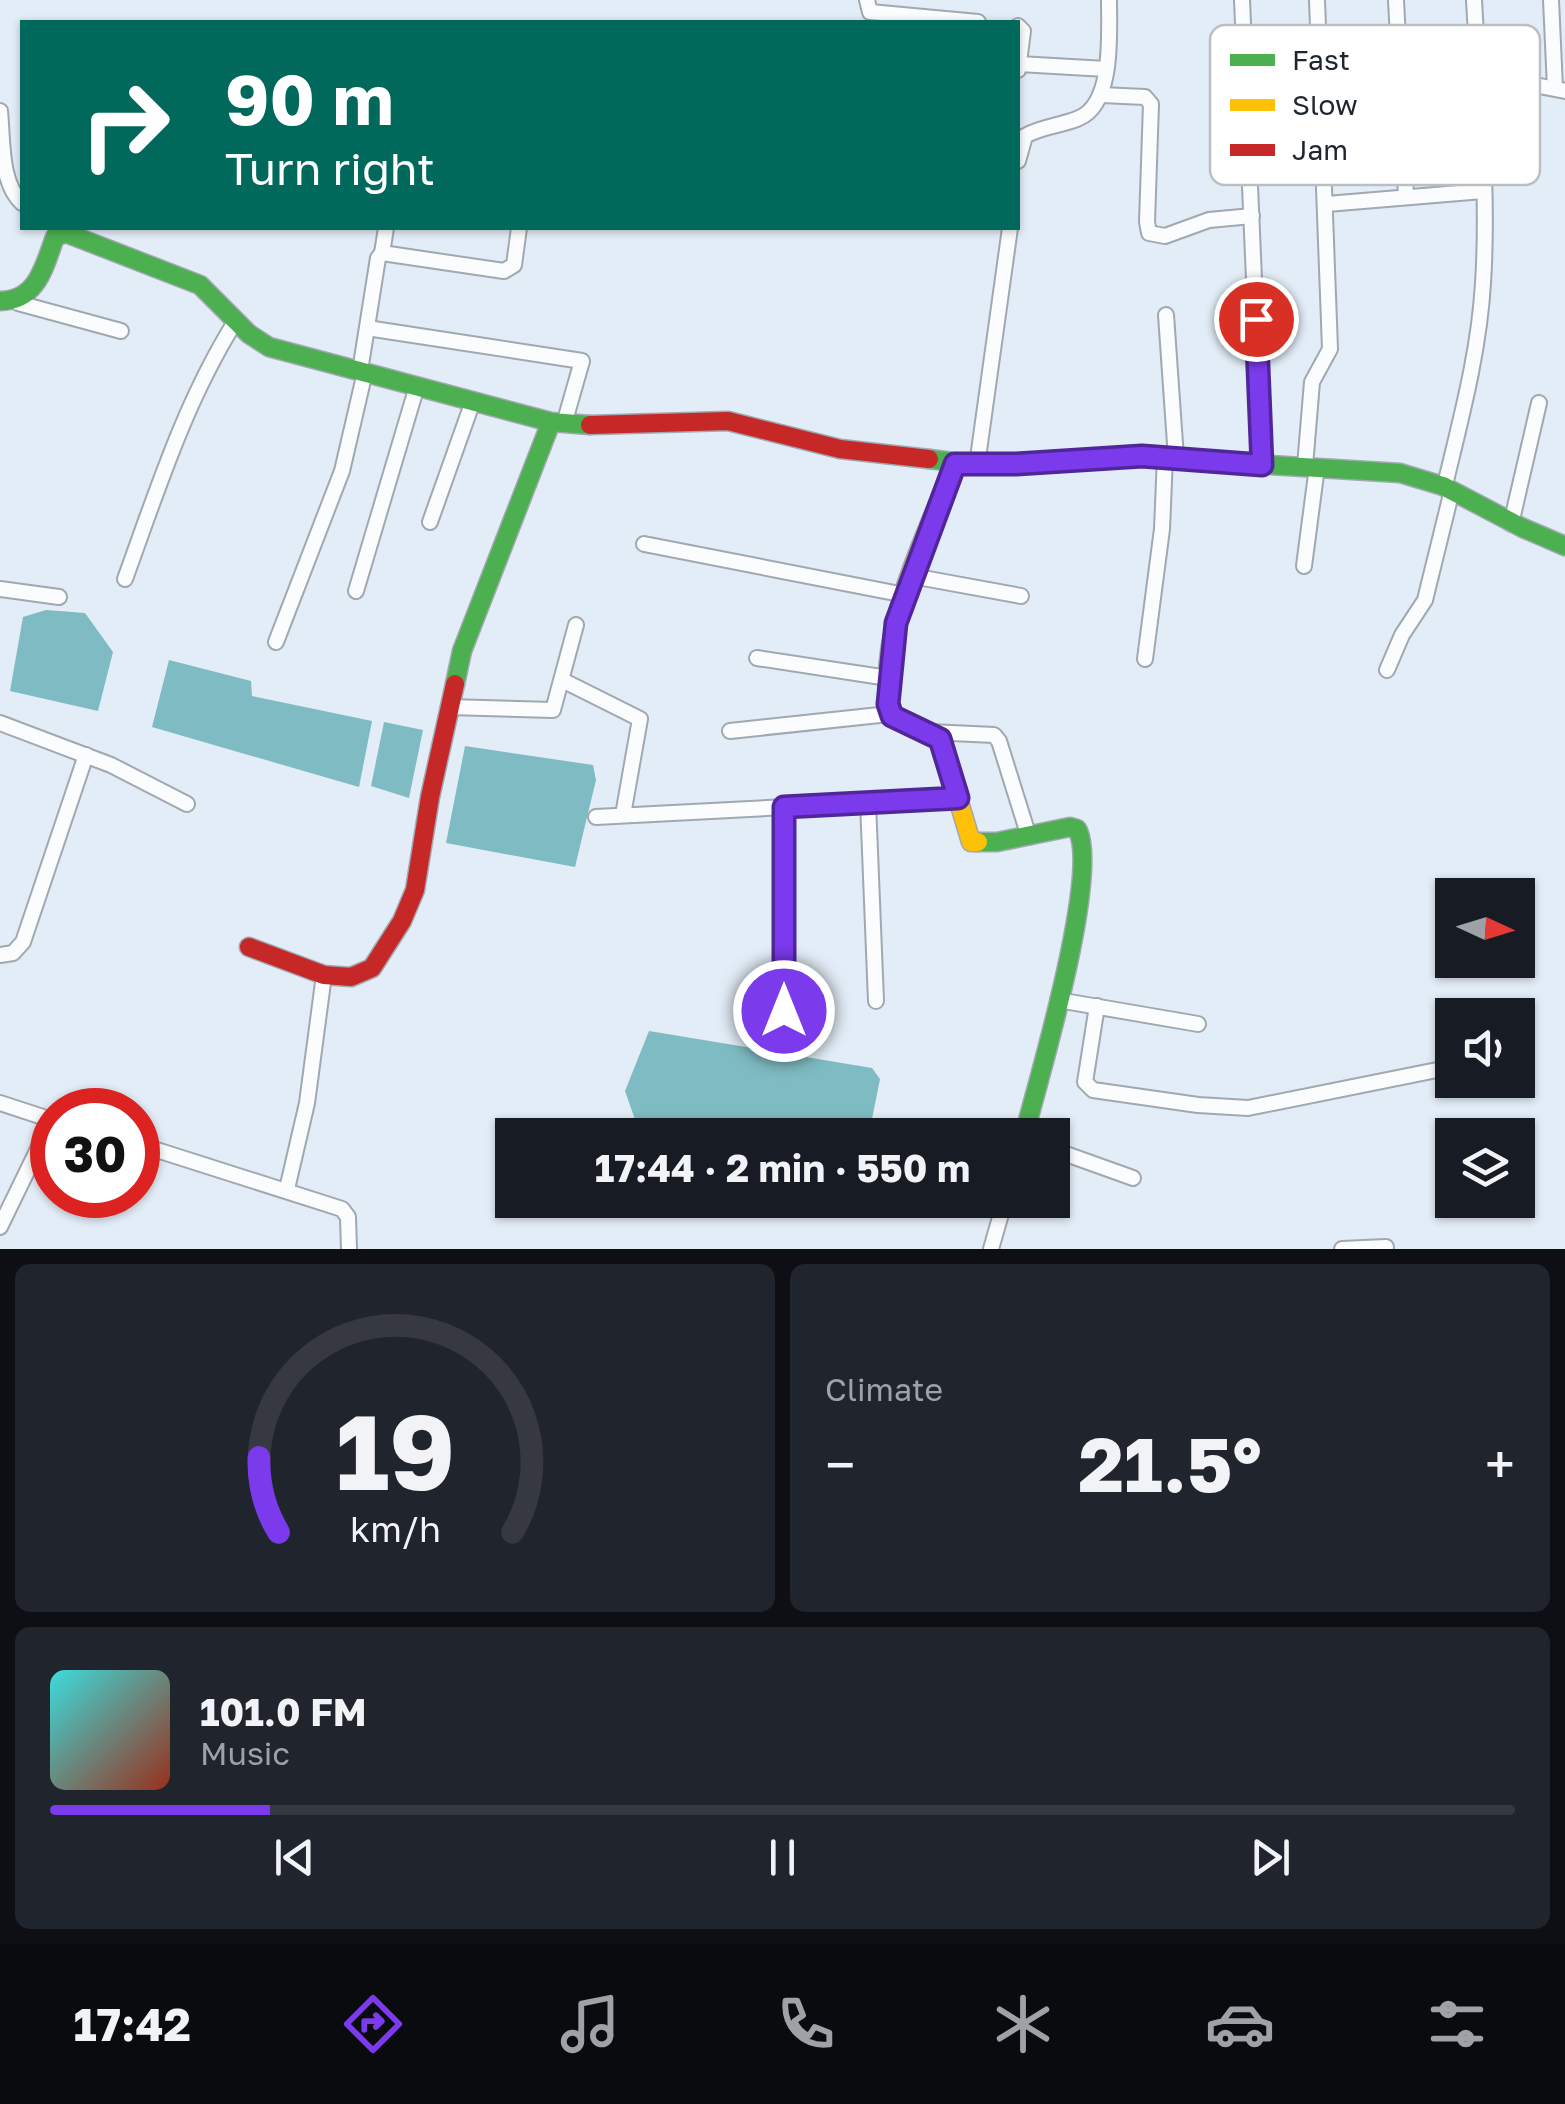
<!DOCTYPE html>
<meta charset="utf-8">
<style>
body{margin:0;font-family:"Golos Text",sans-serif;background:#20242c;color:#f1f3f6;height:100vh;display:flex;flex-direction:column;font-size:38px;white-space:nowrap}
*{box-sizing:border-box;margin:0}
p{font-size:32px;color:#9ea1a6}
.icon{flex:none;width:55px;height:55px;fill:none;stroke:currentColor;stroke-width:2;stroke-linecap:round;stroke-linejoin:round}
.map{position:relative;height:1249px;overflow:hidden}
.sheet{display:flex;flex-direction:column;gap:15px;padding:15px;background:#0d0f14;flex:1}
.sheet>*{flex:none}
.banner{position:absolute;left:20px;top:20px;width:1000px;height:210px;border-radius:0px;box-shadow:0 2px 8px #0004;background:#00695c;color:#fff;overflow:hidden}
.needle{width:65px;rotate:94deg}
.fabs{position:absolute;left:1435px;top:878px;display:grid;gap:20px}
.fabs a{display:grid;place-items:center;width:100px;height:100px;border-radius:0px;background:#171b24;box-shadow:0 2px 8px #0004;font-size:50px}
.speed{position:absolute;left:30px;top:1088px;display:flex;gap:20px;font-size:50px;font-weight:700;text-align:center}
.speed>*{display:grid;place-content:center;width:130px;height:130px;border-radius:50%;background:#171b24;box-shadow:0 2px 8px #0004;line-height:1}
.speed .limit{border:15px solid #d22;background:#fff;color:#111}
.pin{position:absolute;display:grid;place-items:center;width:85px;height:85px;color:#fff;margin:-42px;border:5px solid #fff;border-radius:50%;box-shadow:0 2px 10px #0007}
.me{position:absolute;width:110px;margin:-55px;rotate:0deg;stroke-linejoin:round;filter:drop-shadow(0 0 8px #0008)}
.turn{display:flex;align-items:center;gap:35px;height:210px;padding:0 40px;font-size:45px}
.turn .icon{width:130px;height:130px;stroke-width:2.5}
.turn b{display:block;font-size:70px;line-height:85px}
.big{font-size:75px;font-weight:700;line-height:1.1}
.sheet .card{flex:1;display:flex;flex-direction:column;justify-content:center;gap:15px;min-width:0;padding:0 35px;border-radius:15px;background:#20242c}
.sheet .dial{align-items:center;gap:0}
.dial svg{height:260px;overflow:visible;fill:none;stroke:#363941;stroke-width:7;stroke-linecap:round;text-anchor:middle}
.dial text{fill:#f1f3f6;stroke:none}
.song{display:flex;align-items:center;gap:30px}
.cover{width:120px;height:120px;border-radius:15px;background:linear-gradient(135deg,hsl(180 70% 55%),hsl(10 70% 35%))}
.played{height:10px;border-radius:5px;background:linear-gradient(90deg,#7c3aed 15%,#363941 15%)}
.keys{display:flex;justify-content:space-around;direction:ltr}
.heat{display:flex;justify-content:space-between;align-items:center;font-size:55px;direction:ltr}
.sheet .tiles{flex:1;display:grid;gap:15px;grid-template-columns:1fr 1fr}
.card:last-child{grid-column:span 2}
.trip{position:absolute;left:495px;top:1118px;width:575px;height:100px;border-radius:0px;background:#171b24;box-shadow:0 2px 8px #0004;font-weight:700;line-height:100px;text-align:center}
.tabs{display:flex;height:160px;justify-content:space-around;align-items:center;background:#090b0e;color:#9ea1a6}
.tabs .icon{width:70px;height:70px}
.tabs .active{color:#7c3aed}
.tabs b{font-size:45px;color:#f1f3f6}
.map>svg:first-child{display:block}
.water{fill:#7fbbc2}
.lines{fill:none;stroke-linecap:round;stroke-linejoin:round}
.street-casing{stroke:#a0a8b0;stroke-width:18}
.fast-casing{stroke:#a0a8b0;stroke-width:21}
.slow-casing{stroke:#a0a8b0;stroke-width:21}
.jam-casing{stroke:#a0a8b0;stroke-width:21}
.street{stroke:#fbfcfe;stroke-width:14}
.fast{stroke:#4caf50;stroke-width:18}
.slow{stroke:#ffc107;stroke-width:18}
.jam{stroke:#c62828;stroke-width:18}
.route-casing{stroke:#51269a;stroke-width:25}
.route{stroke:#7c3aed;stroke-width:18}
.key{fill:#fff;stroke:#bcbec1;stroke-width:2.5}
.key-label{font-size:28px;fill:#1e272f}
</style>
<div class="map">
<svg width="1565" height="1249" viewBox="0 0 1565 1249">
<rect width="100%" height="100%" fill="#e3edf7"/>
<g class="water">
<path d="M46,610L85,613L113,652L98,711L10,691L23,617Z"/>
<path d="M169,660L251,681L252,696L372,721L359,787L152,727Z"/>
<path d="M384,722L423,730L409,798L371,786Z"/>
<path d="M465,746L593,765L596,780L575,867L446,843Z"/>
<path d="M649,1031L872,1068L880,1079L870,1129L864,1135H654L639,1131L625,1091Z"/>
</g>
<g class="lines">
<defs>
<g id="street">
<path d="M867,0L870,12L978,22"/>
<path d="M1242,0L1262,465"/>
<path d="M1396,0L1406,196"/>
<path d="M1551,0L1555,88"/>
<path d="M1018,26L1023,31L1018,70"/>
<path d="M1019,64L1106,69"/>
<path d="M1478,74L1565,91"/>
<path d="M1101,95L1145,97L1151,104L1147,222L1149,233L1165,236L1209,220L1252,216"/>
<path d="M0,111C3,140 0,183 22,203"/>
<path d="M1018,161L1025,136C1042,126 1061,126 1079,118C1114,104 1109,33 1109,0"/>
<path d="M1327,204L1483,191"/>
<path d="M382,253L386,228"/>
<path d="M18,303L121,331"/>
<path d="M1166,315L1176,458"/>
<path d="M367,328L582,361L564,424"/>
<path d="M360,371L378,258L382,253L504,271L514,265L519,228"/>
<path d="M977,465L1010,228"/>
<path d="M1305,466L1312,382L1330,349L1317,0"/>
<path d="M1445,485C1461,418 1479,352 1483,283C1489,189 1479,93 1474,0"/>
<path d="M430,522L473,401"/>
<path d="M1511,524L1539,403"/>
<path d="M644,544L905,595"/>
<path d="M1304,566L1317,467"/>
<path d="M912,576L1021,596"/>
<path d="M125,579C157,491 185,402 235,322"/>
<path d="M0,589L59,597"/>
<path d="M356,591L417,386"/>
<path d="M276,642L342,471L365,372"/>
<path d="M757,658L888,678"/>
<path d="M1145,659L1162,529L1165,457"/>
<path d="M1387,670L1402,635L1425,600L1452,490"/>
<path d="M562,680L640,719L623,815"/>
<path d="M449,707L553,710L576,625"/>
<path d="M0,723L111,765L187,804"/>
<path d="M730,731L889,714"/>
<path d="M930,732L994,735L999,741L1029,837"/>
<path d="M868,802L876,1001"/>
<path d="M784,807L785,1011"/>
<path d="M596,817L958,798"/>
<path d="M0,955L13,953L23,942L86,755"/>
<path d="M1058,1000L1198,1024"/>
<path d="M1097,1006L1085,1082L1093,1090L1198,1105L1248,1108L1452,1067"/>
<path d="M0,1103L52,1120"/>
<path d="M138,1144L342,1209L348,1217L349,1249"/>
<path d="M1052,1149L1133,1178"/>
<path d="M287,1189L307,1103L324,975"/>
<path d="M0,1227L52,1120"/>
<path d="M991,1249L1005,1200"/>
<path d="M1342,1249L1386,1247"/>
</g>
<g id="fast">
<path d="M0,301C37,301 44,267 55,237L66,233L200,285L249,334L269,347L551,422L590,425"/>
<path d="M929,459L977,465L1143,457L1400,473L1443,486L1523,528L1565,546"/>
<path d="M455,684L462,651L551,422"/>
<path d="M978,842H997L1070,827L1077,829C1101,871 1038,1082 1024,1135"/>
</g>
<path id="slow" d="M955,463C926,537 874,636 891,716L940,739L971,842H978"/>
<g id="jam">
<path d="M590,425L728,421L840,449L929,459"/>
<path d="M249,947L324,975L351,977L372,968L402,921L415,890L430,797L455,684"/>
</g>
</defs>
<use href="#street" class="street-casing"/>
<use href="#fast" class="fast-casing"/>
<use href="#slow" class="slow-casing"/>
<use href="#jam" class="jam-casing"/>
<use href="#street" class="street"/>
<use href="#fast" class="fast"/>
<use href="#slow" class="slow"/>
<use href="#jam" class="jam"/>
</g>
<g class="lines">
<defs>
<path id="route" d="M784,1011V807L958,798L940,739L892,716L888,704L896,623L955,464H1016L1142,456L1262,465L1256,319"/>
</defs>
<use href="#route" class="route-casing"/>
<use href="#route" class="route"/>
</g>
<rect x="1210" y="25" width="330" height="160" rx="15" class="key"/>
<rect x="1230" y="54" width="45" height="12" fill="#4caf50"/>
<rect x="1230" y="99" width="45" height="12" fill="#ffc107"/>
<rect x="1230" y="144" width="45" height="12" fill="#c62828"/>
<g class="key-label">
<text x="1292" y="70">Fast</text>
<text x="1292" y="115">Slow</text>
<text x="1292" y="160">Jam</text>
</g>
</svg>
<div class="fabs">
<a><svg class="needle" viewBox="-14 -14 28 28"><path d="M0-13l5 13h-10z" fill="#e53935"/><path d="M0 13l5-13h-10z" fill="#9ea1a6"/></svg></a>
<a><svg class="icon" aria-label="sound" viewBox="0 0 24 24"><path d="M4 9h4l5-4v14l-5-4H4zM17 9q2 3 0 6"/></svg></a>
<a><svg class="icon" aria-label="layers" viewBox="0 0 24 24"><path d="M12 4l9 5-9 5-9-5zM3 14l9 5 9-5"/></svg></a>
</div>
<div class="speed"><div class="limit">30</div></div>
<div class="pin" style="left:1256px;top:319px;background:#d93025"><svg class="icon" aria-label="arrive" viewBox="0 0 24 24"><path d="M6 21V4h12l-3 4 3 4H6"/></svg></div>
<svg class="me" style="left:784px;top:1011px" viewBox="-20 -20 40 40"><circle r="17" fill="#7c3aed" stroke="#fff" stroke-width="3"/><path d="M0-11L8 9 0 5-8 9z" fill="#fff"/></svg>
<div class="trip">17:44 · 2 min · 550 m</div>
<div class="banner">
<div class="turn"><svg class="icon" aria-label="right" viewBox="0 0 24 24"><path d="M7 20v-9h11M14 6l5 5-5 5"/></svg><div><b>90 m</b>Turn right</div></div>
</div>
</div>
<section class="sheet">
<div class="tiles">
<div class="card dial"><svg viewBox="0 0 100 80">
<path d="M14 69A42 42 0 1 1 86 69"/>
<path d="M14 69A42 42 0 0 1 8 46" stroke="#7c3aed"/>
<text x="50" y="56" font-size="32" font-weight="700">19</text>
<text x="50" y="72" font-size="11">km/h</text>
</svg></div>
<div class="card"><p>Climate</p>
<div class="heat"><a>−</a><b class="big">21.5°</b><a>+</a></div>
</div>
<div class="card">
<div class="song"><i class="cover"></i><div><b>101.0 FM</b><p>Music</p></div></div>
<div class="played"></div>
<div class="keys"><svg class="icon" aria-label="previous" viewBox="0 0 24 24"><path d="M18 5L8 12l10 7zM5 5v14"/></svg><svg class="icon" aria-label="pause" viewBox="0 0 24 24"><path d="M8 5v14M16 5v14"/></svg><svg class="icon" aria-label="next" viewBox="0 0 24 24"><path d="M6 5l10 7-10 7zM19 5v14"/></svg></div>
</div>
</div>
</section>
<nav class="tabs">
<b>17:42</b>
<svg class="icon active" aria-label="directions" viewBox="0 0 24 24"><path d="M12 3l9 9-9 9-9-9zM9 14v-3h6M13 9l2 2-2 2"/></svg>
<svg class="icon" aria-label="music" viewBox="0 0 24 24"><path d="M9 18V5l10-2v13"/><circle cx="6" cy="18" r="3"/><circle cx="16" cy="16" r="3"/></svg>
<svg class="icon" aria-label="phone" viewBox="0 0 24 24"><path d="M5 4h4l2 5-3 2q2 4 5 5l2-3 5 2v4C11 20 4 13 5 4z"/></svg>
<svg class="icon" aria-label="climate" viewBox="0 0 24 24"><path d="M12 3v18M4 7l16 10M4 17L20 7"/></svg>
<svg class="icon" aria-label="car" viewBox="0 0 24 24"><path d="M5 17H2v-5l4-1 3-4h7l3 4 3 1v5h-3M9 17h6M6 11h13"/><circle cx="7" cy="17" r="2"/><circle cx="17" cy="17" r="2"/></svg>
<svg class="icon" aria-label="filters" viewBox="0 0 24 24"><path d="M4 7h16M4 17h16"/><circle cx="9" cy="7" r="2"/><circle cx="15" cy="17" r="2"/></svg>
</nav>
